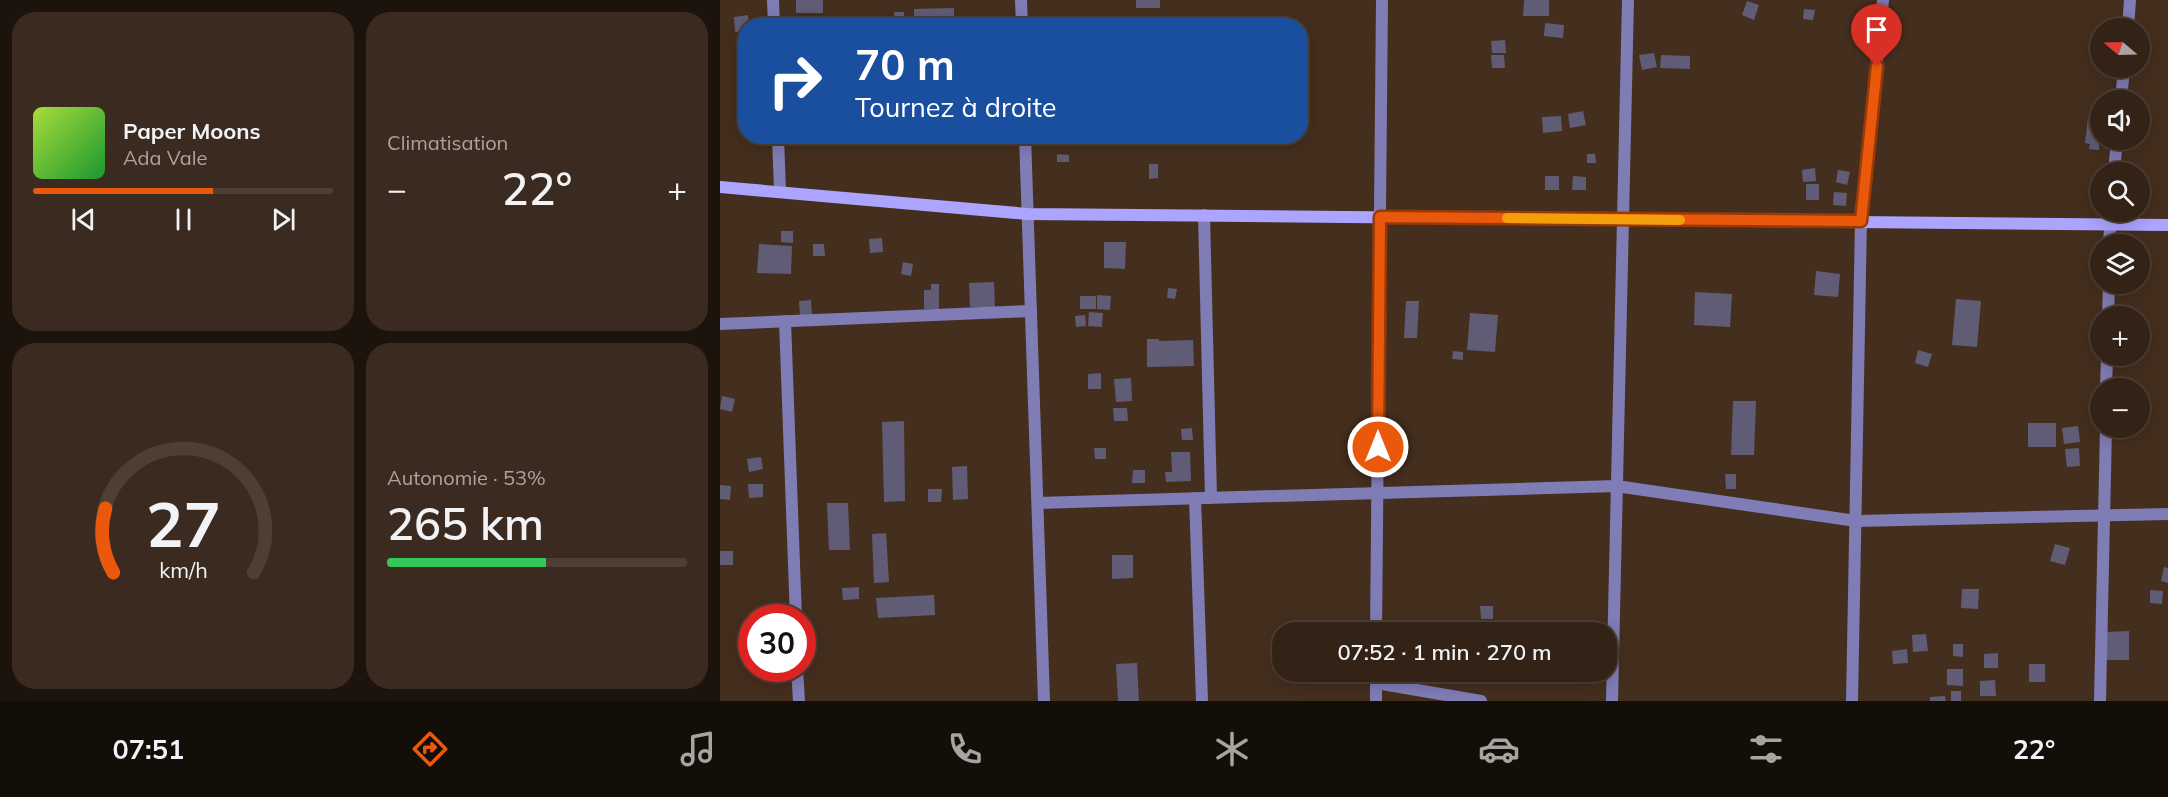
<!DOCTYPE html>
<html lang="fr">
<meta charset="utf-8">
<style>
body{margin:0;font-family:Mulish,sans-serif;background:#3b2a1f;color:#f1f3f6;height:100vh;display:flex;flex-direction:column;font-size:22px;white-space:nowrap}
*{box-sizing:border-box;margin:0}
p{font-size:20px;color:#a9a4a1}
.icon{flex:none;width:33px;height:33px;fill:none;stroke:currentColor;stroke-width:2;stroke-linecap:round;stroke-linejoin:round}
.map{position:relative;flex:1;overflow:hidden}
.sheet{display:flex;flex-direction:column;gap:12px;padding:12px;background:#1c130c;width:720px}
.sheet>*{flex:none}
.guide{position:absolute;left:18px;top:18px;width:570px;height:126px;border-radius:24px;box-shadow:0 3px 15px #0003,0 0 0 2px #4e3f35;background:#1a4fa0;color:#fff;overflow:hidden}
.needle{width:39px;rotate:289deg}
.buttons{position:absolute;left:1370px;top:18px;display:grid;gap:12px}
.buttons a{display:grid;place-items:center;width:60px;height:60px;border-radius:50%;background:#332216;box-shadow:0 3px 15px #0003,0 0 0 2px #4e3f35;font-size:30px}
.speed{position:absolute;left:18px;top:604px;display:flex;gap:12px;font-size:30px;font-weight:700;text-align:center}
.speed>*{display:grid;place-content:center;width:78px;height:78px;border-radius:50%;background:#332216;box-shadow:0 3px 15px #0003,0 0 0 2px #4e3f35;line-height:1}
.speed .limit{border:9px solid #d22;background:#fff;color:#111}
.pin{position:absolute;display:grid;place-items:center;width:51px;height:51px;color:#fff;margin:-62px -26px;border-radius:50% 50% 50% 0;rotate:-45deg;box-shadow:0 0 6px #0007}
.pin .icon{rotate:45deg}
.me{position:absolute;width:66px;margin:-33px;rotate:0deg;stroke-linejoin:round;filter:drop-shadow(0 0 4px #0008)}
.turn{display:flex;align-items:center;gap:21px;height:126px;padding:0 18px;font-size:27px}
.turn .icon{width:78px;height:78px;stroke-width:2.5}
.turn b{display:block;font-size:42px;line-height:51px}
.big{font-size:45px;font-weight:600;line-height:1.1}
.sheet .card{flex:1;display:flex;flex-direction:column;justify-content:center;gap:9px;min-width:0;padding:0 21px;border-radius:24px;background:#3b2a1f}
.sheet .dial{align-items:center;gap:0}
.dial svg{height:156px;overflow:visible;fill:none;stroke:#4e3f35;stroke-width:7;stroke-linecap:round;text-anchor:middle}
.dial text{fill:#f1f3f6;stroke:none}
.song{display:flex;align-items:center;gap:18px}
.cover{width:72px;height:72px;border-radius:9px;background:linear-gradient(135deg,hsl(80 70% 55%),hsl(130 70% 35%))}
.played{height:6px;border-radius:3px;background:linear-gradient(90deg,#ea580c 60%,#4e3f35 60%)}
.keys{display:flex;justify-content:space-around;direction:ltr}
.heat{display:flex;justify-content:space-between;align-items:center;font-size:33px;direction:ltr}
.charge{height:9px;border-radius:4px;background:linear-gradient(90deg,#34c759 53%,#4e3f35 0)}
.sheet .tiles{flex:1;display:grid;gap:12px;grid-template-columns:repeat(2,1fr)}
.trip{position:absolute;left:552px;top:622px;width:345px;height:60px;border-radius:24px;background:#332216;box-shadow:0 3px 15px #0003,0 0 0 2px #4e3f35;font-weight:600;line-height:60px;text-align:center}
.menu{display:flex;height:96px;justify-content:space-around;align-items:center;background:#140e09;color:#a9a4a1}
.menu .icon{width:42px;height:42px}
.menu .selected{color:#ea580c}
.menu b{font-size:27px;color:#f1f3f6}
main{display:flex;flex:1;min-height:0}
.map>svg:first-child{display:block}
.building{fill:#605c76}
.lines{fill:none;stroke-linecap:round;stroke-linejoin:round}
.street{stroke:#807cb5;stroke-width:12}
.secondary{stroke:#aca4fe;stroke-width:12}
.route-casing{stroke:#983908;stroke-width:15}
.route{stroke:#ea580c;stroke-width:10}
.slow{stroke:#f59e0b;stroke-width:10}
</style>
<main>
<section class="sheet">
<div class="tiles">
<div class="card">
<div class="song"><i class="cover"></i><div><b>Paper Moons</b><p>Ada Vale</p></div></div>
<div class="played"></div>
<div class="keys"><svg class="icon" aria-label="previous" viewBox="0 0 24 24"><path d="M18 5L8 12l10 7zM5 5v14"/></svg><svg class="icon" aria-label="pause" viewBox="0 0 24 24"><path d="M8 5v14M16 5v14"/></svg><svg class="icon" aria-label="next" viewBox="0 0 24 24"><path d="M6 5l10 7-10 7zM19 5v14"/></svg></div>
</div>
<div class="card"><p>Climatisation</p>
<div class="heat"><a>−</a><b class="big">22°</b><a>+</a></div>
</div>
<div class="card dial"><svg viewBox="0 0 100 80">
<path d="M14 69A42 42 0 1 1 86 69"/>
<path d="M14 69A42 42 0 0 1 10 36" stroke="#ea580c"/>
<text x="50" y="56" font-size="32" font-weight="700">27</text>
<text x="50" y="72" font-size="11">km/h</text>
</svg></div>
<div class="card"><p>Autonomie · 53%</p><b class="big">265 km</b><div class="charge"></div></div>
</div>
</section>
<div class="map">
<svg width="1448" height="701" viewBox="0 0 1448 701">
<rect width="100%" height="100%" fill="#442e1e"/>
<g class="building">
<rect x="76" y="0" width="27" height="13"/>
<rect x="416" y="0" width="24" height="8"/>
<path d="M804,0H829V16H803Z"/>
<path d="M1027,1L1039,5L1034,20L1022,15Z"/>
<path d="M234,8V22L194,24V9Z"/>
<path d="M1084,9L1095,10L1093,20L1083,19Z"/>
<path d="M174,12H184V23L175,22Z"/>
<path d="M28,15L29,26H26V31L15,32L14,17Z"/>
<path d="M825,23L844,25L843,38L824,36Z"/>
<path d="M785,40L786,53H772L771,41Z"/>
<path d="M934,53L937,67L922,70L919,55Z"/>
<path d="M771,55H784L785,68H772Z"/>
<path d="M941,55L970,56V69L940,68Z"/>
<path d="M863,111L866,125L850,128L848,114Z"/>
<path d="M841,116L842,131L823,133L822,117Z"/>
<path d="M1368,117L1380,119L1379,150L1369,149L1370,144L1365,143Z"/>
<path d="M337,154L349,155V162H337Z"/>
<path d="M867,154H875L876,163H867Z"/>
<path d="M429,164H438V178L429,179Z"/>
<path d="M1095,168L1096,181L1083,182L1082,170Z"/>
<path d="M1118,170L1130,172L1127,185L1116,182Z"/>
<rect x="825" y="176" width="14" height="14"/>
<path d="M853,176L866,177V190H852Z"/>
<rect x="1086" y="184" width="13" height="16"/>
<path d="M1114,192L1127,193L1126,206L1113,205Z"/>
<path d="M61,231H73V243L61,242Z"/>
<path d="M162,238L163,252L150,253L149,239Z"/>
<path d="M384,242H406L405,269L384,268Z"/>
<path d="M39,244L72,246L71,274L37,273Z"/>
<path d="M93,244H104L105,256H93Z"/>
<path d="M183,262L193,264L191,276L181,274Z"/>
<path d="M1096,271L1120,274L1118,297L1094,295Z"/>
<path d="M274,282L275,307H250L249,283Z"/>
<path d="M211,284H219V309H204V290H211Z"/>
<path d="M448,288L457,289L455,299L447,298Z"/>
<path d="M975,292L1012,294L1010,327L974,325Z"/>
<path d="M377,295L391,296L390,310L377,309Z"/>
<rect x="360" y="296" width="16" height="13"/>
<path d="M1236,299L1261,301L1257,347L1232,345Z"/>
<path d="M91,300L92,315L80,316L79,301Z"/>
<path d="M686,301H699L697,338H684Z"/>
<path d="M369,312L383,313L382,327L368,326Z"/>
<path d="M750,313L778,315L775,352L747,350Z"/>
<path d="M365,315L366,326L356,327L355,316Z"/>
<path d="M427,339H439V341L473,340L474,366L427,367Z"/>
<path d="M1198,350L1212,354L1208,367L1195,363Z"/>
<path d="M733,351L743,352V360L732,359Z"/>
<path d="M381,373V389H368V374Z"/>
<path d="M411,378L412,401L396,402L394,379Z"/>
<path d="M2,396L15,399L12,412L0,409Z"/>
<path d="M1013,401H1036L1034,455H1011Z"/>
<path d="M393,408H407L408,421H394Z"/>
<path d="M184,421L185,501L164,502L162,422Z"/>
<rect x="1308" y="423" width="28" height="24"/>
<path d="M1358,426L1360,442L1344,444L1342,428Z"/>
<path d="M472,428L473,440H462L461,429Z"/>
<path d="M374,448H386V459H375Z"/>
<path d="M1359,448L1360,466L1347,467L1345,449Z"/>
<path d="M451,452H470L471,481L446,482L445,472H452Z"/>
<path d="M41,457L43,469L29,472L27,459Z"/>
<path d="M247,466L248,499L233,500L232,467Z"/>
<path d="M413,470H425V483H412Z"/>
<path d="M1005,474H1016V489H1006Z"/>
<path d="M28,484H43V497L29,498Z"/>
<path d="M0,485L11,486L10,500L0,499Z"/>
<path d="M208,489H222L221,502H208Z"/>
<path d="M107,503H128L130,550H109Z"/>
<path d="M166,533L169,582L154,583L152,534Z"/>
<path d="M1335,544L1350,548L1345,565L1330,561Z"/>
<rect x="0" y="551" width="13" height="14"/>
<path d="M392,555H413V578L392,579Z"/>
<path d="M1444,567L1448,568V583L1441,581Z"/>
<path d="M139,587V599L123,600L122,588Z"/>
<path d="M1242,589H1259L1258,609L1241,608Z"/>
<path d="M1430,590L1443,591L1442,604L1430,603Z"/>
<path d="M214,595L215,615L158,618L156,598Z"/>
<path d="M760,606H773V619H761Z"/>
<path d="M1409,631V660H1385V632Z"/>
<path d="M1206,634L1208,651L1193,652L1192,635Z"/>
<path d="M1233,644H1243V657L1233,656Z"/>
<path d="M1187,649L1188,663L1173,664L1172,651Z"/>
<path d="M1278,653V668H1264V654Z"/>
<path d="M417,663L419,701H398L396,664Z"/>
<rect x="1309" y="664" width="16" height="18"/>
<path d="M1227,669H1243V686L1227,685Z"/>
<path d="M1275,680L1276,696H1260V681Z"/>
<rect x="1231" y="691" width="10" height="10"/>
<path d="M1225,696L1226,701H1210V697Z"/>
</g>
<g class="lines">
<g class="street">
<path d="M53,0L54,26"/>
<path d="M301,0L302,26"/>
<path d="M1408,28L1410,0"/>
<path d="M1401,100L1404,68"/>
<path d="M58,136L60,192"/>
<path d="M305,136L324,701"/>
<path d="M1394,172L1397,140"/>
<path d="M484,215L491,498"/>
<path d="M1389,244L1391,212"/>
<path d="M1388,316L1389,284"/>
<path d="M65,321L76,618"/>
<path d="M0,324L311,311"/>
<path d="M1386,388L1387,356"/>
<path d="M475,498L482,701"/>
<path d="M318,503L896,486L1136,521L1448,514"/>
<path d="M656,633L662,0"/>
<path d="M77,669L79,701"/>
<path d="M656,683L761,701"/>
<path d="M656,701V672"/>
<path d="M892,701L908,0"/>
<path d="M1132,701L1141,221L1163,0"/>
<path d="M1380,701L1386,428"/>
</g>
<path class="secondary" d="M0,187L308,214L1448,225"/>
</g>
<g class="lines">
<defs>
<path id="route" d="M658,447L660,217L1141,221L1157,66"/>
</defs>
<use href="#route" class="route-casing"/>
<use href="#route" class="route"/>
<path class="slow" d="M787,218L960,220"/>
</g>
</svg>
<div class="buttons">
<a><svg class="needle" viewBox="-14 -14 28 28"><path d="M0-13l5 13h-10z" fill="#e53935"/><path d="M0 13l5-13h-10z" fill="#a9a4a1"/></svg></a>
<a><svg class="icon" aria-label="sound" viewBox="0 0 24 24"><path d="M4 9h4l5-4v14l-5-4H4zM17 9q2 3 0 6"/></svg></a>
<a><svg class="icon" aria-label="search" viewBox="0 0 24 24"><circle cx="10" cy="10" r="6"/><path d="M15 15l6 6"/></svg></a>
<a><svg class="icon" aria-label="layers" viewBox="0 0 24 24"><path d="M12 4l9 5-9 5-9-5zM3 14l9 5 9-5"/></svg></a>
<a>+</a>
<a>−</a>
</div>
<div class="speed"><div class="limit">30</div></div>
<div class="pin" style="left:1157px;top:66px;background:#d93025"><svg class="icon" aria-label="arrive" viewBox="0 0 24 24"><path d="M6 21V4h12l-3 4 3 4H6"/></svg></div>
<svg class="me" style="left:658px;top:447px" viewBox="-20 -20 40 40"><circle r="17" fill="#ea580c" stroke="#fff" stroke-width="3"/><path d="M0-11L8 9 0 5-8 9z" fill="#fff"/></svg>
<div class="trip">07:52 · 1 min · 270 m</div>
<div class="guide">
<div class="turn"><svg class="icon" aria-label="right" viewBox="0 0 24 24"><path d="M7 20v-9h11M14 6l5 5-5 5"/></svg><div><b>70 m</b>Tournez à droite</div></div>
</div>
</div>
</main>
<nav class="menu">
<b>07:51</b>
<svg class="icon selected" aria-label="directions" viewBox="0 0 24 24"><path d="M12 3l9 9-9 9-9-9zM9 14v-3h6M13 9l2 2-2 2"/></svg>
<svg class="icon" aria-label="music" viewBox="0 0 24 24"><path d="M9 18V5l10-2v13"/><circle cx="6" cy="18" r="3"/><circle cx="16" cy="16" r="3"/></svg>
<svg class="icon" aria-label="phone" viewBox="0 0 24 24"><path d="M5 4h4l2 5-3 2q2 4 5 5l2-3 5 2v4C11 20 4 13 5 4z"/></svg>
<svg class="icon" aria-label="climate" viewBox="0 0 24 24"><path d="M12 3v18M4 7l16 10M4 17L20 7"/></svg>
<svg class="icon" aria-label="car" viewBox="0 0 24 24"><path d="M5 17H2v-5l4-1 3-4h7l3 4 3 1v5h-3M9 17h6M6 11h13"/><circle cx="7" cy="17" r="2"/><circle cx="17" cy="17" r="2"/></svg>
<svg class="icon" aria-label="filters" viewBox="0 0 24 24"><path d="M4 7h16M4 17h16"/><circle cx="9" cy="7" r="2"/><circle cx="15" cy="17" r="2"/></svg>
<b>22°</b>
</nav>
